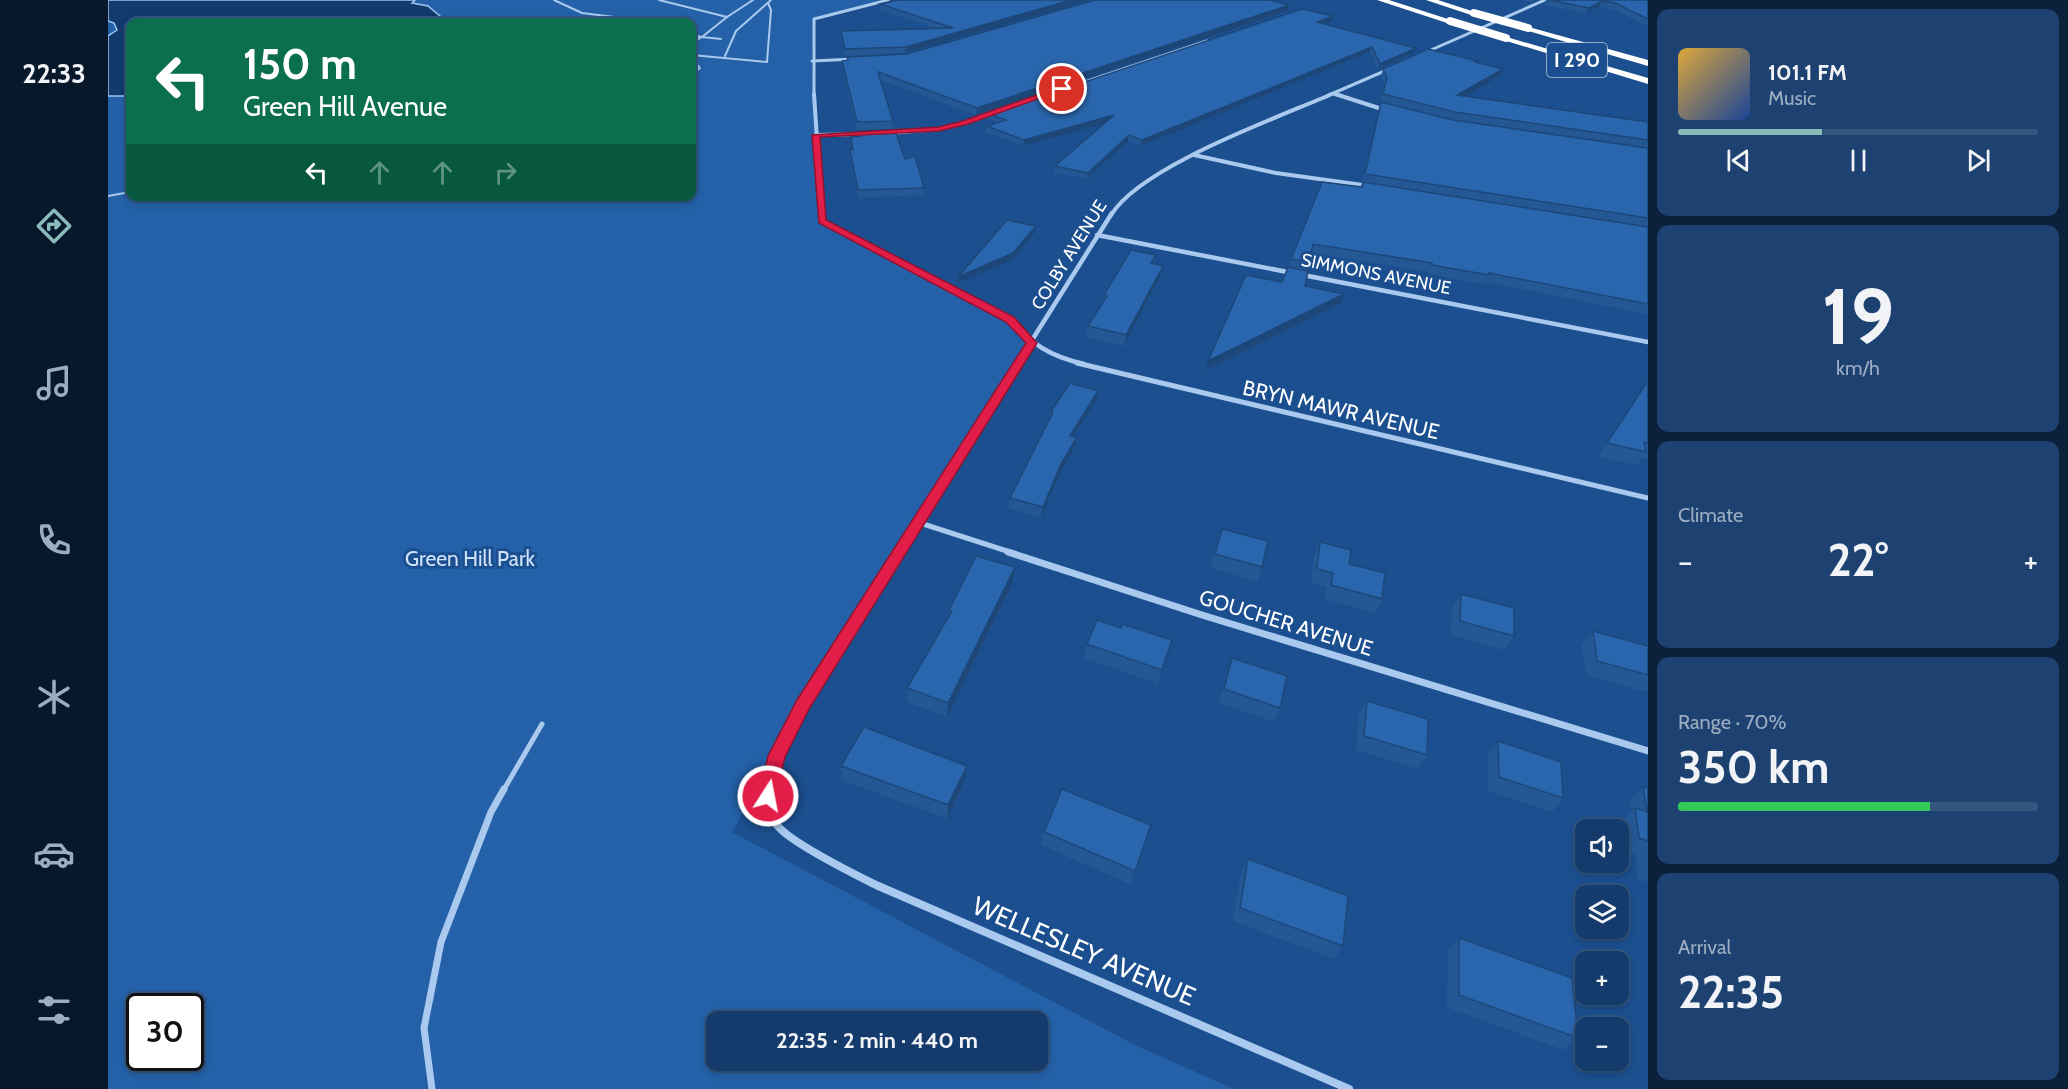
<!DOCTYPE html>
<meta charset="utf-8">
<style>
body{margin:0;font-family:Cabin,sans-serif;background:#1d4271;color:#f1f3f6;height:100vh;display:flex;flex-direction:column;font-size:22px;white-space:nowrap}
*{box-sizing:border-box;margin:0}
p{font-size:20px;color:#9dadc1}
.icon{flex:none;width:33px;height:33px;fill:none;stroke:currentColor;stroke-width:2;stroke-linecap:round;stroke-linejoin:round}
.map{position:relative;flex:1;overflow:hidden}
.drawer{display:flex;flex-direction:column;gap:9px;padding:9px;background:#0b203b;width:420px}
.drawer>*{flex:none}
.banner{position:absolute;left:18px;top:18px;width:570px;height:183px;border-radius:12px;box-shadow:0 3px 9px #0003,0 0 0 2px #33557e;background:#0b6e4f;color:#fff;overflow:hidden}
.buttons{position:absolute;left:1467px;top:819px;display:grid;gap:12px}
.buttons a{display:grid;place-items:center;width:54px;height:54px;border-radius:12px;background:#143b6b;box-shadow:0 3px 9px #0003,0 0 0 2px #33557e;font-size:30px}
.speed{position:absolute;left:18px;top:993px;display:flex;gap:12px;font-size:30px;font-weight:700;text-align:center}
.speed>*{display:grid;place-content:center;width:78px;height:78px;border-radius:50%;background:#143b6b;box-shadow:0 3px 9px #0003,0 0 0 2px #33557e;line-height:1}
.speed .limit{border:3px solid #111;border-radius:9px;background:#fff;color:#111}
.pin{position:absolute;display:grid;place-items:center;width:51px;height:51px;color:#fff;margin:-26px;border:3px solid #fff;border-radius:50%;box-shadow:0 2px 6px #0007}
.me{position:absolute;width:66px;margin:-33px;rotate:11deg;stroke-linejoin:round;filter:drop-shadow(0 0 4px #0008)}
.turn{display:flex;align-items:center;gap:21px;height:126px;padding:0 18px;font-size:27px}
.turn .icon{width:78px;height:78px;stroke-width:2.5}
.turn b{display:block;font-size:42px;line-height:51px}
.lanes{display:flex;align-items:center;height:57px;padding:0 18px;background:#0003;justify-content:center;gap:30px;direction:ltr}
.lanes .off{opacity:.35}
.big{font-size:45px;font-weight:800;line-height:1.1}
.drawer .card{flex:1;display:flex;flex-direction:column;justify-content:center;gap:9px;min-width:0;padding:0 21px;border-radius:12px;background:#1d4271}
.drawer .dial{align-items:center;gap:0}
.dial b{font-size:78px;line-height:1}
.song{display:flex;align-items:center;gap:18px}
.cover{width:72px;height:72px;border-radius:9px;background:linear-gradient(135deg,hsl(40 70% 55%),hsl(220 70% 35%))}
.played{height:6px;border-radius:3px;background:linear-gradient(90deg,#8bbbb9 40%,#33557e 40%)}
.keys{display:flex;justify-content:space-around;direction:ltr}
.heat{display:flex;justify-content:space-between;align-items:center;font-size:33px;direction:ltr}
.charge{height:9px;border-radius:4px;background:linear-gradient(90deg,#34c759 70%,#33557e 0)}
.trip{position:absolute;left:598px;top:1011px;width:342px;height:60px;border-radius:12px;background:#143b6b;box-shadow:0 3px 9px #0003,0 0 0 2px #33557e;font-weight:800;line-height:60px;text-align:center}
main{display:flex;flex:1;min-height:0}
.dock{display:flex;flex-direction:column;width:108px;justify-content:space-around;align-items:center;background:#08182b;color:#9dadc1}
.dock .icon{width:42px;height:42px}
.dock .on{color:#8bbbb9}
.dock b{font-size:27px;color:#f1f3f6}
.map>svg:first-child{display:block}
.green{fill:#2461a8;fill-rule:evenodd}
.water{fill:#123a6d;stroke:#9cc4f0;stroke-width:1.5}
.lines{fill:none;stroke-linecap:round;stroke-linejoin:round}
.lane-far2{stroke:#a9c9ee;stroke-width:2}
.lane-far1{stroke:#a9c9ee;stroke-width:5}
.lane{stroke:#a9c9ee;stroke-width:7}
.street-far5{stroke:#a9c9ee;stroke-width:3}
.street-far4{stroke:#a9c9ee;stroke-width:4}
.street-far3{stroke:#a9c9ee;stroke-width:4.5}
.street-far2{stroke:#a9c9ee;stroke-width:5}
.street-far1{stroke:#a9c9ee;stroke-width:7}
.street{stroke:#a9c9ee;stroke-width:8}
.highway{fill:#fff;fill-rule:evenodd}
.highway-bridge{stroke:#fff;stroke-width:8}
.wall{fill:#245895}
.shaded-wall{fill:#1d4779}
.building{fill:#2a66ad;stroke:#1d4779;stroke-width:1.5}
.route{fill:#e11d48;stroke:#92132f;stroke-width:1.5}
.labels{text-anchor:middle;stroke-width:6;stroke-linejoin:round;paint-order:stroke}
.far-street-label{font-size:18px;fill:#fff;stroke:#1b4f8f}
.shield{fill:#1b4f8f;stroke:#bbcadd;stroke-width:1.5}
.shield-label{font-size:20px;font-weight:bold;fill:#fff}
.street-label{font-size:21px;fill:#fff;stroke:#1b4f8f}
.park-label{font-size:21px;fill:#cfe3fa;stroke:#1b4f8f}
.near-street-label{font-size:26px;fill:#fff;stroke:#1b4f8f}
</style>
<main>
<nav class="dock">
<b>22:33</b>
<svg class="icon on" aria-label="directions" viewBox="0 0 24 24"><path d="M12 3l9 9-9 9-9-9zM9 14v-3h6M13 9l2 2-2 2"/></svg>
<svg class="icon" aria-label="music" viewBox="0 0 24 24"><path d="M9 18V5l10-2v13"/><circle cx="6" cy="18" r="3"/><circle cx="16" cy="16" r="3"/></svg>
<svg class="icon" aria-label="phone" viewBox="0 0 24 24"><path d="M5 4h4l2 5-3 2q2 4 5 5l2-3 5 2v4C11 20 4 13 5 4z"/></svg>
<svg class="icon" aria-label="climate" viewBox="0 0 24 24"><path d="M12 3v18M4 7l16 10M4 17L20 7"/></svg>
<svg class="icon" aria-label="car" viewBox="0 0 24 24"><path d="M5 17H2v-5l4-1 3-4h7l3 4 3 1v5h-3M9 17h6M6 11h13"/><circle cx="7" cy="17" r="2"/><circle cx="17" cy="17" r="2"/></svg>
<svg class="icon" aria-label="filters" viewBox="0 0 24 24"><path d="M4 7h16M4 17h16"/><circle cx="9" cy="7" r="2"/><circle cx="15" cy="17" r="2"/></svg>
</nav>
<div class="map">
<svg width="1540" height="1089" viewBox="0 0 1540 1089">
<rect width="100%" height="100%" fill="#1b4f8f"/>
<path class="green" d="M0,0H780L706,19L704,61L714,221L902,319L923,343L695,705L624,832L1027,1045L1126,1089H0ZM22,22H584V196H22ZM32,1006H82V1058H32ZM609,1022H930V1060H609Z"/>
<path class="water" d="M0,0H307L304,3L320,6L339,22H22V96H0V36L9,30L6,23L0,21Z"/>
<g class="lines">
<g class="lane-far2">
<path d="M446,0L474,13L547,22"/>
<path d="M551,0L619,17L645,0"/>
<path d="M584,35L594,37L584,42"/>
<path d="M613,39L594,37L619,17"/>
<path d="M584,55L659,62L663,10L660,3"/>
<path d="M617,56L628,31L663,0"/>
<path d="M584,58L592,68L584,74"/>
<path d="M584,107L587,113L584,152"/>
<path d="M0,196L22,192"/>
</g>
<path class="lane-far1" d="M395,791L434,724"/>
<path class="lane" d="M324,1089L316,1028L333,942L383,812L396,789"/>
<g class="street-far5">
<path d="M1316,53L1437,0"/>
<path d="M704,61L746,59"/>
<path d="M1227,94L1231,95"/>
<path d="M706,95V19L780,0"/>
<path d="M938,95L1099,41"/>
<path d="M1221,95L1279,70"/>
</g>
<g class="street-far4">
<path d="M706,94L714,215"/>
<path d="M1227,94L1277,110"/>
<path d="M781,133L831,129L857,123L943,94"/>
<path d="M708,135L759,134"/>
<path d="M1086,155L1168,173L1262,186"/>
<path d="M1003,215C1033,166 1169,118 1224,94"/>
</g>
<g class="street-far3">
<path d="M714,213V221L902,319C925,345 941,356 976,364"/>
<path d="M989,235L1540,342"/>
<path d="M909,364L1004,213"/>
</g>
<g class="street-far2">
<path d="M969,363L1540,498"/>
<path d="M809,522L905,553"/>
<path d="M790,553L910,363"/>
</g>
<g class="street-far1">
<path d="M900,552L1094,615L1540,751"/>
<path d="M660,791L672,749L695,705L791,552"/>
</g>
<path class="street" d="M660,789C659,802 661,814 669,825C681,842 746,874 768,885L1241,1089"/>
<g class="highway">
<path d="M1269,0H1281L1346,21L1339,23Z"/>
<path d="M1318,0H1330L1370,13L1363,15Z"/>
<path d="M1417,26L1540,60V66L1417,30Z"/>
<path d="M1395,36L1540,78V84L1395,40Z"/>
</g>
<g class="highway-bridge">
<path d="M1366,13L1420,28"/>
<path d="M1342,21L1398,38"/>
</g>
</g>
<g class="wall">
<path d="M982,0L797,53L737,56L733,37V31L827,28L772,10V4Z"/>
<path d="M987,0H1166L1165,1L1179,11L868,115L772,80L785,121V129L749,130L734,67V61L739,60V57L799,54Z"/>
<path d="M1412,0H1428L1423,2Z"/>
<path d="M1438,0H1540V26L1504,9L1491,7L1478,13L1436,5Z"/>
<path d="M1225,16L1224,21L1216,24L1306,53L1270,69L1262,52L1033,146L1020,141L979,179L946,172L947,166L997,123L915,146L878,132L879,126L889,122L881,119V114Z"/>
<path d="M1370,61L1369,63L1392,76L1356,97L1540,122V314L1378,282L1377,284L1320,274L1321,272L1203,253L1198,271L1197,286L1236,294L1233,303L1098,370L1174,282L1180,268L1183,259L1253,187L1271,110L1273,102L1338,118L1272,102L1276,84L1273,76L1275,69Z"/>
<path d="M751,131L797,159L816,188V195L751,198L742,157V150H744L743,137L751,136Z"/>
<path d="M1048,255L1046,264L1055,266L1052,277L1016,346L978,337L980,326L995,302L996,295Z"/>
<path d="M1540,381V459L1534,458L1529,465L1490,457Z"/>
<path d="M990,391L989,400L966,437L967,447L952,474L933,517L900,508L902,498L942,419L943,411Z"/>
<path d="M1114,529L1154,567L1149,581L1102,568Z"/>
<path d="M1212,542L1241,564L1274,599L1267,613L1217,599L1218,587L1203,583L1206,556Z"/>
<path d="M905,582L839,717L799,702V688L840,618L841,610Z"/>
<path d="M1353,594L1406,636L1396,650L1343,635L1344,608Z"/>
<path d="M1485,631L1540,646V689L1538,692L1478,675L1474,645Z"/>
<path d="M1064,640L1050,684L976,658L979,644Z"/>
<path d="M1124,658L1172,708L1166,722L1111,703L1119,673Z"/>
<path d="M1259,701L1319,755L1310,769L1248,750L1251,715Z"/>
<path d="M1390,741L1455,798L1444,812L1380,791V755Z"/>
<path d="M733,766L857,780L839,819L734,780Z"/>
<path d="M1535,787L1540,788V882L1530,879L1527,854L1517,851L1514,822L1524,812L1522,801Z"/>
<path d="M1043,825L1022,884L933,845L936,832Z"/>
<path d="M1140,859L1235,946L1226,959L1125,921L1133,873Z"/>
<path d="M1351,938L1470,1038L1455,1050L1339,1007L1340,951Z"/>
</g>
<g class="shaded-wall">
<path d="M963,0H982L797,53L798,47Z"/>
<path d="M1494,1L1491,7L1478,13L1481,8Z"/>
<path d="M1181,5L1179,11L868,115L869,108Z"/>
<path d="M1225,16L1224,21L1208,27L1209,22Z"/>
<path d="M1264,47L1262,52L1033,146L1034,140Z"/>
<path d="M1308,48L1306,53L1270,69L1272,64Z"/>
<path d="M1395,69L1392,76L1346,103L1349,95Z"/>
<path d="M1006,115L1005,121L915,146L916,140Z"/>
<path d="M1021,135L1020,141L979,179L980,173Z"/>
<path d="M928,226L927,232L904,260L849,283L850,277Z"/>
<path d="M1055,266L1052,277L1016,346L1018,335Z"/>
<path d="M1236,294L1233,303L1098,370L1100,361Z"/>
<path d="M990,391L989,400L960,445L962,436Z"/>
<path d="M969,437L967,447L952,474L933,517L935,507L953,464Z"/>
<path d="M907,567L905,582L839,717L840,703Z"/>
<path d="M859,766L857,780L839,819L840,805Z"/>
</g>
<g class="building">
<path d="M790,0H963L798,47L737,49L733,31L845,28L772,4Z"/>
<path d="M987,0H1161L1181,5L869,108L770,72L785,121L749,122L734,61L740,60L739,57L799,54Z"/>
<path d="M1442,0H1540V19L1507,3L1494,1L1481,8Z"/>
<path d="M1194,9L1225,16L1209,22L1308,48L1272,64L1264,47L1034,140L1021,135L980,173L947,166L1006,115L916,140L879,126L898,120L881,114Z"/>
<path d="M1320,49L1370,61L1367,62L1395,69L1349,95L1540,122V140L1347,112L1275,94L1279,77L1275,69Z"/>
<path d="M1273,102L1345,120L1540,148V218L1257,174Z"/>
<path d="M787,130L797,159L807,156L816,188L750,190L742,150H745L743,137L753,136L751,131Z"/>
<path d="M1214,182L1254,187L1255,182L1540,227V304L1381,273V275L1324,265V263L1205,244L1201,262L1183,259Z"/>
<path d="M899,220L928,226L905,253L850,277Z"/>
<path d="M1023,250L1048,255L1043,263L1055,266L1018,335L980,326L999,296L996,295Z"/>
<path d="M1180,267L1200,271L1197,286L1236,294L1100,361L1138,275L1174,282Z"/>
<path d="M1540,381V443L1536,442L1538,452L1499,443Z"/>
<path d="M962,383L990,391L962,436L969,437L953,464L935,507L902,498L945,412L943,411Z"/>
<path d="M1114,529L1160,541L1154,567L1107,554Z"/>
<path d="M1212,542L1243,550L1241,564L1277,573L1274,599L1223,585L1225,573L1209,569Z"/>
<path d="M868,556L907,567L840,703L799,688L844,611L841,610Z"/>
<path d="M1353,594L1406,608V636L1352,621Z"/>
<path d="M989,620L1013,628L1014,624L1064,640L1054,670L979,644Z"/>
<path d="M1485,631L1540,646V675L1489,661Z"/>
<path d="M1124,658L1179,676L1172,708L1116,689Z"/>
<path d="M1259,701L1320,719L1319,755L1256,736Z"/>
<path d="M756,727L859,766L840,805L733,766Z"/>
<path d="M1390,741L1453,762L1455,798L1391,777Z"/>
<path d="M1535,787L1540,788V841L1531,838L1527,808L1539,812Z"/>
<path d="M954,789L1043,825L1027,871L936,832Z"/>
<path d="M1140,859L1240,896L1235,946L1132,908Z"/>
<path d="M1351,938L1464,978L1470,1038L1351,995Z"/>
</g>
<path class="route" d="M951,87L957,89L860,124L831,131L712,137L718,220L906,317L929,343L701,709L677,757L666,802L660,804L654,802L651,796L660,756L689,700L918,343L898,322L711,223L704,135L831,127L855,121Z"/>
<g class="labels">
<g class="far-street-label">
<text transform="translate(961 255) rotate(-58)" y="6">COLBY AVENUE</text>
<text transform="translate(1268 274) rotate(11)" y="6">SIMMONS AVENUE</text>
</g>
<rect class="shield" x="1439" y="43" width="60" height="34" rx="4.5"/>
<g class="shield-label">
<text x="1469" y="67">I 290</text>
</g>
<g class="street-label">
<text transform="translate(1233 410) rotate(13)" y="7">BRYN MAWR AVENUE</text>
<text transform="translate(1178 623) rotate(17)" y="7">GOUCHER AVENUE</text>
</g>
<g class="park-label">
<text x="362" y="566">Green Hill Park</text>
</g>
<g class="near-street-label">
<text transform="translate(976 951) rotate(23)" y="9">WELLESLEY AVENUE</text>
</g>
</g>
</svg>
<div class="buttons">
<a><svg class="icon" aria-label="sound" viewBox="0 0 24 24"><path d="M4 9h4l5-4v14l-5-4H4zM17 9q2 3 0 6"/></svg></a>
<a><svg class="icon" aria-label="layers" viewBox="0 0 24 24"><path d="M12 4l9 5-9 5-9-5zM3 14l9 5 9-5"/></svg></a>
<a>+</a>
<a>−</a>
</div>
<div class="speed"><div class="limit">30</div></div>
<div class="pin" style="left:954px;top:89px;background:#d93025"><svg class="icon" aria-label="arrive" viewBox="0 0 24 24"><path d="M6 21V4h12l-3 4 3 4H6"/></svg></div>
<svg class="me" style="left:660px;top:796px" viewBox="-20 -20 40 40"><circle r="17" fill="#e11d48" stroke="#fff" stroke-width="3"/><path d="M0-11L8 9 0 5-8 9z" fill="#fff"/></svg>
<div class="trip">22:35 · 2 min · 440 m</div>
<div class="banner">
<div class="turn"><svg class="icon" aria-label="left" viewBox="0 0 24 24"><path d="M17 20v-9H6M10 6l-5 5 5 5"/></svg><div><b>150 m</b>Green Hill Avenue</div></div>
<div class="lanes"><svg class="icon" aria-label="left" viewBox="0 0 24 24"><path d="M17 20v-9H6M10 6l-5 5 5 5"/></svg><svg class="icon off" aria-label="ahead" viewBox="0 0 24 24"><path d="M12 20V5M6 11l6-6 6 6"/></svg><svg class="icon off" aria-label="ahead" viewBox="0 0 24 24"><path d="M12 20V5M6 11l6-6 6 6"/></svg><svg class="icon off" aria-label="right" viewBox="0 0 24 24"><path d="M7 20v-9h11M14 6l5 5-5 5"/></svg></div>
</div>
</div>
<section class="drawer">
<div class="card">
<div class="song"><i class="cover"></i><div><b>101.1 FM</b><p>Music</p></div></div>
<div class="played"></div>
<div class="keys"><svg class="icon" aria-label="previous" viewBox="0 0 24 24"><path d="M18 5L8 12l10 7zM5 5v14"/></svg><svg class="icon" aria-label="pause" viewBox="0 0 24 24"><path d="M8 5v14M16 5v14"/></svg><svg class="icon" aria-label="next" viewBox="0 0 24 24"><path d="M6 5l10 7-10 7zM19 5v14"/></svg></div>
</div>
<div class="card dial"><b>19</b><p>km/h</p></div>
<div class="card"><p>Climate</p>
<div class="heat"><a>−</a><b class="big">22°</b><a>+</a></div>
</div>
<div class="card"><p>Range · 70%</p><b class="big">350 km</b><div class="charge"></div></div>
<div class="card"><p>Arrival</p><b class="big">22:35</b></div>
</section>
</main>
